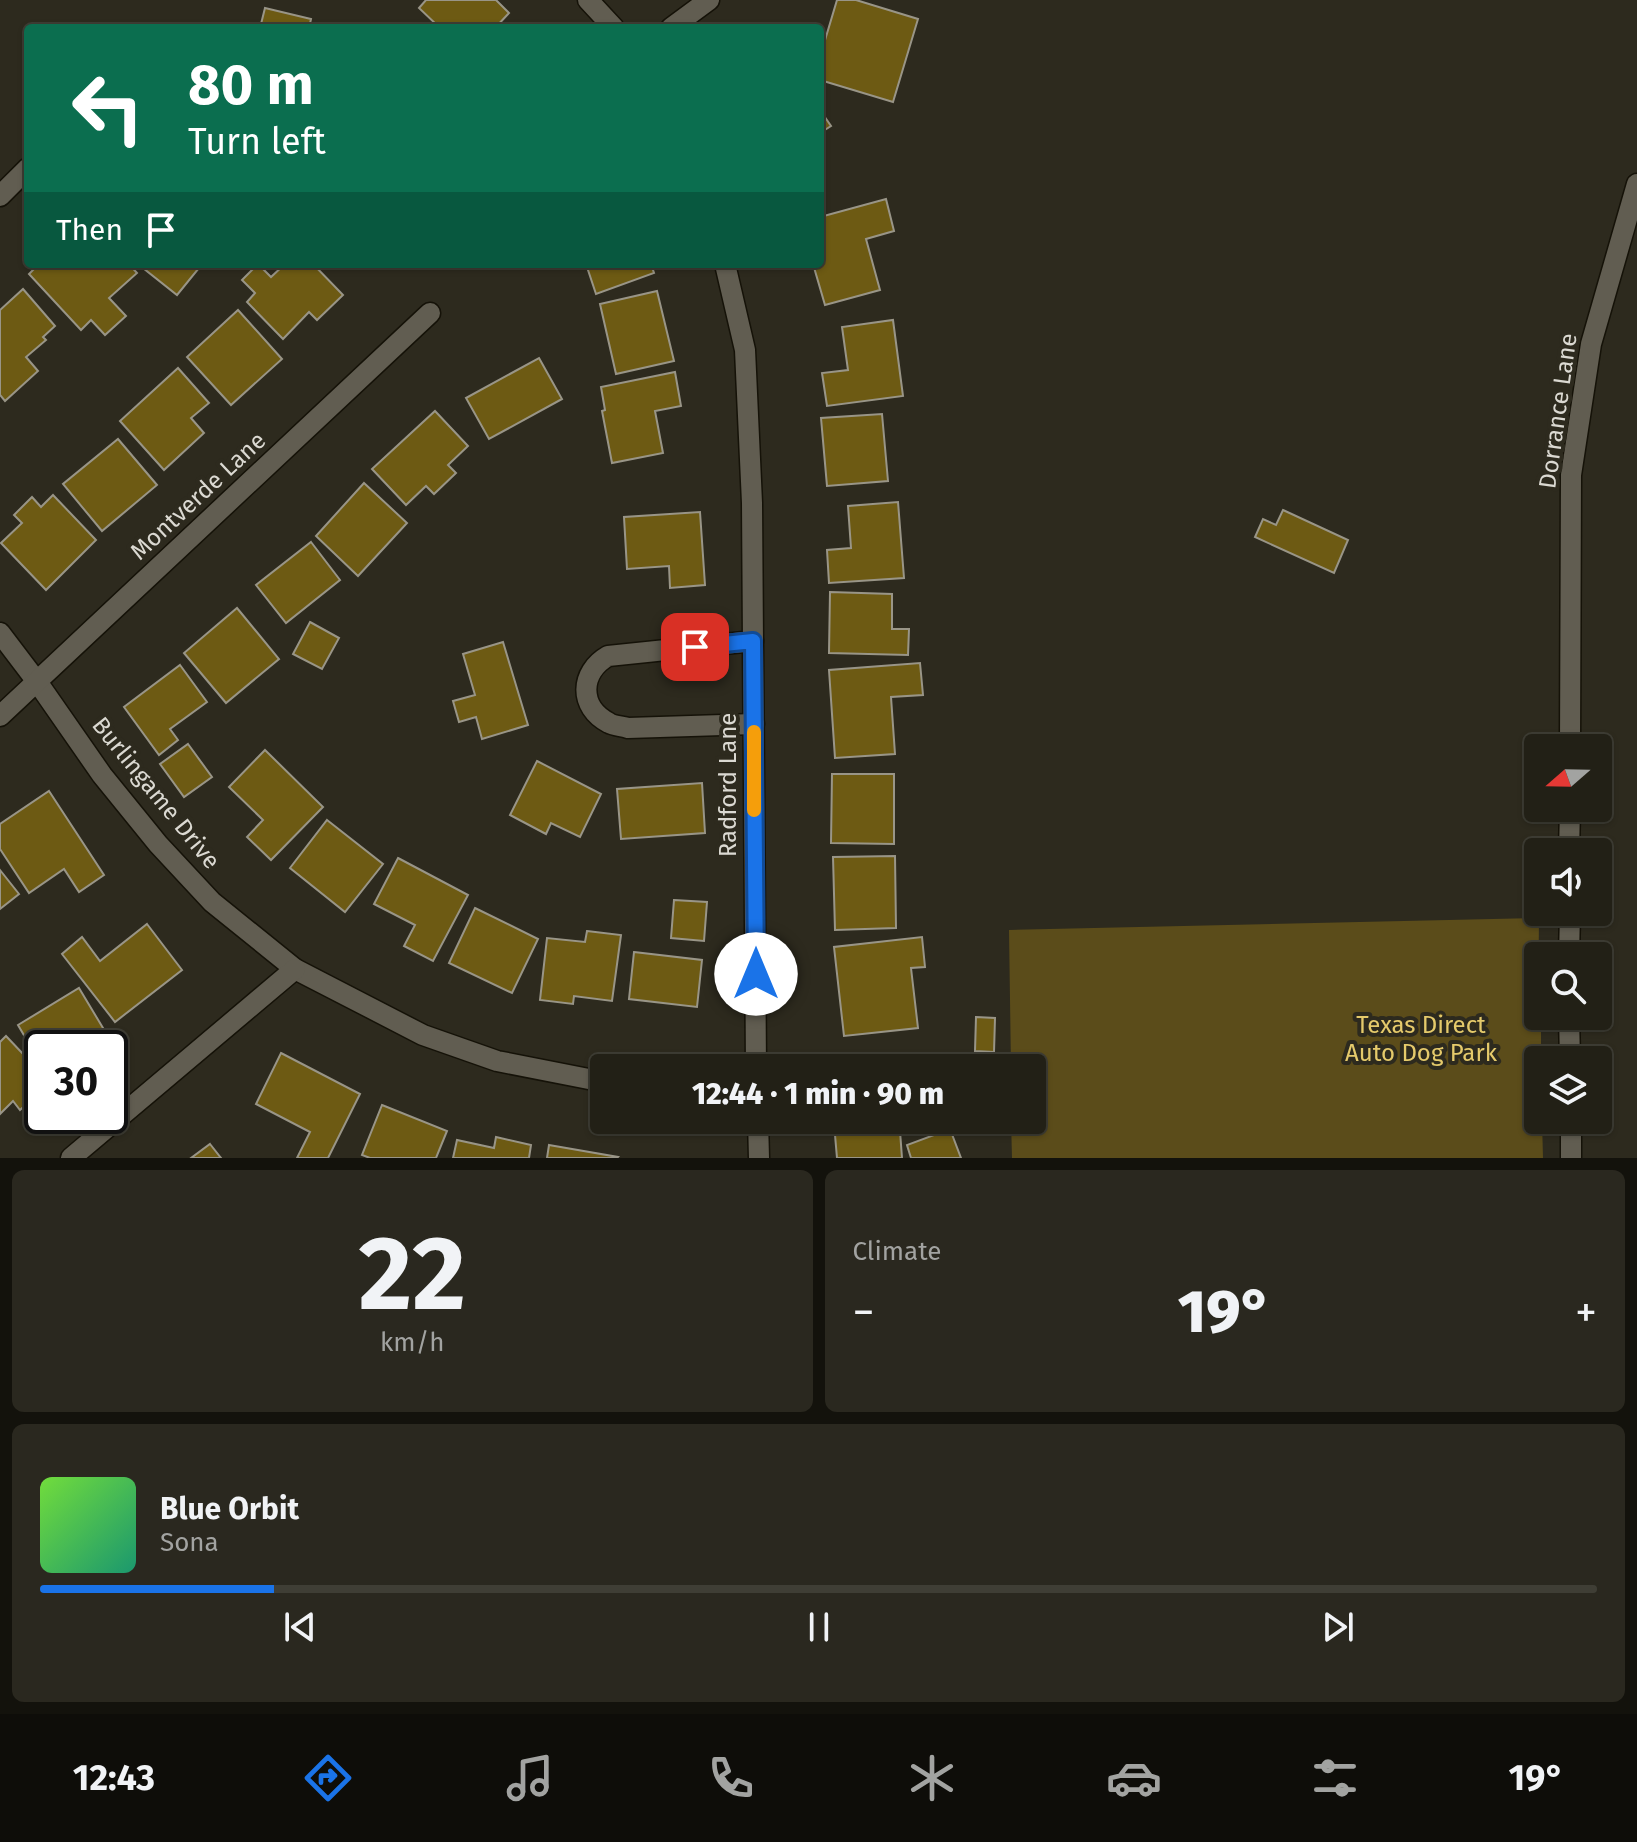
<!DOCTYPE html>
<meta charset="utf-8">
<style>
body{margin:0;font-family:"Fira Sans",sans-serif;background:#2a281f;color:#f1f3f6;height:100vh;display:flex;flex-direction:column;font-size:30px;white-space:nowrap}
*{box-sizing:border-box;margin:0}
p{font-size:26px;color:#a2a3a1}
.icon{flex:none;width:44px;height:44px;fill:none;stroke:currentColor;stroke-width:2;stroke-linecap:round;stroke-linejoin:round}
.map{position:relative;height:1158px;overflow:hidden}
.drawer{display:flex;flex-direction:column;gap:12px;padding:12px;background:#13120c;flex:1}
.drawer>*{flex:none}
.top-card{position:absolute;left:24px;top:24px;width:800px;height:244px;border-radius:8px;box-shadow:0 2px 6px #0004,0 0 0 2px #3f3e35;background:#0b6e4f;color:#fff;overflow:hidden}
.needle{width:52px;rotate:250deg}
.buttons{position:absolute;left:1524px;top:734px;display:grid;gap:16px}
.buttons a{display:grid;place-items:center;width:88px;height:88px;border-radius:8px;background:#222016;box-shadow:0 2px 6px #0004,0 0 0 2px #3f3e35;font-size:40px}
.speed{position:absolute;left:24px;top:1030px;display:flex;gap:16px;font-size:40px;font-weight:700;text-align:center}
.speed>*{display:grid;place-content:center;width:104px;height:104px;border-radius:50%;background:#222016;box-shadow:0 2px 6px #0004,0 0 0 2px #3f3e35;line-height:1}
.speed .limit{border:4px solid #111;border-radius:12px;background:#fff;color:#111}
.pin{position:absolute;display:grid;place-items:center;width:68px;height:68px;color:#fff;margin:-34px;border-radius:16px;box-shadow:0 4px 12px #0006}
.me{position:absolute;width:88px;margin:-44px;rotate:0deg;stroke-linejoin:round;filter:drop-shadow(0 0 6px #0008)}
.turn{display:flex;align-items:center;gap:28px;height:168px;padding:0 32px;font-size:36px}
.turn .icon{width:104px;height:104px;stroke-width:2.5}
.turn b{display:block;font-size:56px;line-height:68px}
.then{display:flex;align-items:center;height:76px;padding:0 32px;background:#0003;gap:16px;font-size:30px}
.big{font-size:60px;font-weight:800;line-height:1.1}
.drawer .card{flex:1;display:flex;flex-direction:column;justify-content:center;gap:12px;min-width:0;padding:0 28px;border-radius:12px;background:#2a281f}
.drawer .dial{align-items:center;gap:0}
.dial b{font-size:104px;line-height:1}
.song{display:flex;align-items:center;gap:24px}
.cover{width:96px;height:96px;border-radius:12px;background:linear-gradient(135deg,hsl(100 70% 55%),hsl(160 70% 35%))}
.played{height:8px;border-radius:4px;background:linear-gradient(90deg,#1a73e8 15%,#3f3e35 15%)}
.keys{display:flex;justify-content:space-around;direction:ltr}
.heat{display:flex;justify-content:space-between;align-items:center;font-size:44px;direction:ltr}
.drawer .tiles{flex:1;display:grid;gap:12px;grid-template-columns:1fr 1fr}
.card:last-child{grid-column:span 2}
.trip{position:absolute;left:590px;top:1054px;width:456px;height:80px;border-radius:8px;background:#222016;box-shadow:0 2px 6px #0004,0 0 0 2px #3f3e35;font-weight:800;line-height:80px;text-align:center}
.tabs{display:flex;height:128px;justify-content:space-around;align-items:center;background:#0e0d09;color:#a2a3a1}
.tabs .icon{width:56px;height:56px}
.tabs .selected{color:#1a73e8}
.tabs b{font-size:36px;color:#f1f3f6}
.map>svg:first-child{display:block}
.green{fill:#5b4c1a}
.building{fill:#6d5a13;stroke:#999587;stroke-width:2}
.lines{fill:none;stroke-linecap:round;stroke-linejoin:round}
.minor-casing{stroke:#151208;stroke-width:23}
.minor{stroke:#615d51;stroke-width:20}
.route-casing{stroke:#114b97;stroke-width:20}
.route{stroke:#1a73e8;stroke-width:14}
.slow{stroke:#f59e0b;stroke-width:14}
.labels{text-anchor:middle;stroke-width:8;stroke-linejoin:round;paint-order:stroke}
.street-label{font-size:24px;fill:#dbd9d2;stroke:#2d2a1e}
.park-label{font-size:24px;fill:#e5ca6b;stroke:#2d2a1e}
</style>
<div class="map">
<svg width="1637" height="1158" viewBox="0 0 1637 1158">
<rect width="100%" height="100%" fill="#2d2a1e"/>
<path class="green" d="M1539,918L1538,1016H1541V1060H1538V1120H1542L1543,1158H1012L1011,1120H1032V1068H1011L1009,930Z"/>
<g class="building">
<path d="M426,0H496L509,13L495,28H440L419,8Z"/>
<path d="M837,0H856L918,19L893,102L820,80V57Z"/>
<path d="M265,8L311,19L309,28H260Z"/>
<path d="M820,110L831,126L820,133Z"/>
<path d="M886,199L894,231L866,239L880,290L825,305L813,264H820V217Z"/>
<path d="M39,264H63L66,267L70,264H129L137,273L109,298L126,316L105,335L91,320L81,330L29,274Z"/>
<path d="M146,264H193L199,268L177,295L143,268Z"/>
<path d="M258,264L271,277L285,264H313L343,295L317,320L309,312L283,339L247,302L255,293L242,280Z"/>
<path d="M586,264H651L654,273L596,294Z"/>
<path d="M23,289L55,326L43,337L46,340L26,357L38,371L5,401L0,395V310Z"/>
<path d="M657,291L674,361L616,374L600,304Z"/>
<path d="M238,310L282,359L231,405L187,357Z"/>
<path d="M893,320L903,396L827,406L822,373L848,370L842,327Z"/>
<path d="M539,358L562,399L489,439L466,398Z"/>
<path d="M178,368L209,403L191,418L204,433L164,470L120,421Z"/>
<path d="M675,372L681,406L655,411L663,453L612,463L602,411L605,410L601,387Z"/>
<path d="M435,411L468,446L448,465L456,473L434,494L426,486L406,505L372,469Z"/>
<path d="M882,414L888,481L827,486L821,418Z"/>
<path d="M118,439L157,485L102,531L63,484Z"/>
<path d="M364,483L407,523L358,576L316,536Z"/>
<path d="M53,495L96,540L46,590L1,543L22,523L14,515L32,497L41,507Z"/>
<path d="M898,502L904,578L829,583L827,550L851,548L848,506Z"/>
<path d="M1283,510L1348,540L1334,573L1255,537L1263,519L1276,525Z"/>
<path d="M700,512L705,585L670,588L669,566L627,569L624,517Z"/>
<path d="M311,542L340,580L286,623L256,585Z"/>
<path d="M830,592L892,594V629H909L908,655L829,653Z"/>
<path d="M237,608L279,659L226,703L184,653Z"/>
<path d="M310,622L339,638L322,669L293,654Z"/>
<path d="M503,642L528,725L482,739L476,717L459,722L453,701L475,695L463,654Z"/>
<path d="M920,663L923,695L891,697L895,754L835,758L829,670Z"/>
<path d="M180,665L207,702L170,729L178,740L159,755L124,707Z"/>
<path d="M188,744L212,777L184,797L160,764Z"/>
<path d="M265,750L323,807L271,860L247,837L263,820L229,787Z"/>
<path d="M537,761L601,794L580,837L551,823L546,834L510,815Z"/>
<path d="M832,774H894V844L831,843Z"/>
<path d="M702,783L705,833L621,839L617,789Z"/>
<path d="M49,791L104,875L79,892L64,869L29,893L0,849V824Z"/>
<path d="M327,820L383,864L345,912L290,868Z"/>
<path d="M895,856L896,928L835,930L833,857Z"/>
<path d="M398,858L468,895L433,961L404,946L415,925L374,904Z"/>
<path d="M0,870L19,894L0,909Z"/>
<path d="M674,900L707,902L704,941L671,938Z"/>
<path d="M475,908L538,939L512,993L449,963Z"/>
<path d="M147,924L182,970L115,1022L62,954L82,937L100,961Z"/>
<path d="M587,931L621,935L612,1001L574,996L573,1004L540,1000L547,938L585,942Z"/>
<path d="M922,937L925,967L911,968L918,1028L844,1036L834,947Z"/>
<path d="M634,952L702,960L697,1007L629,999Z"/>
<path d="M79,988L109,1038L93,1048H42V1066L18,1025Z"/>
<path d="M976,1017L995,1018L994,1052L975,1051Z"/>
<path d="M6,1036L42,1074V1090L20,1110L13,1101L0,1114V1042Z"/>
<path d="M281,1053L360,1094L328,1158H297L310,1132L256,1104Z"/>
<path d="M382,1105L447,1131L436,1158H370L362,1155Z"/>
<path d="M950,1129L961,1158H911L907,1145Z"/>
<path d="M900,1131L902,1158H837L835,1135Z"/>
<path d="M496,1137L531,1145L529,1158H453L457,1140L494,1148Z"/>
<path d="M210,1144L221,1158H191Z"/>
<path d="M549,1145L618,1157L617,1158H547Z"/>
</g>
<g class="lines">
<defs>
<g id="minor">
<path d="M588,0L614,28"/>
<path d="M671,28L709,0"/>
<path d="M0,196L28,168"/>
<path d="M725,264L745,350L752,503L756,1068"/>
<path d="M0,633L38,683L102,775L158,844L212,902L295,969L423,1035L497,1061L604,1082"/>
<path d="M753,641L608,656C580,672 578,707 609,723C614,726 622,726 628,728L754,724"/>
<path d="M0,716L430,313"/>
<path d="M1570,748L1571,475L1591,344L1637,184"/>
<path d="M1569,852L1570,808"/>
<path d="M1569,956L1570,912"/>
<path d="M1569,1016L1570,1060"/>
<path d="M758,1120L759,1158"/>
<path d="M1571,1120V1158"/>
<path d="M71,1158L295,969"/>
</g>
</defs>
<use href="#minor" class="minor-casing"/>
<use href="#minor" class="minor"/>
</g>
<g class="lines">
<defs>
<path id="route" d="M695,647L753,641L756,974"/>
</defs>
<use href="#route" class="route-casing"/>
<use href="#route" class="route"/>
<path class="slow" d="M754,732V810"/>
</g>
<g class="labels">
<g class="street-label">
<text transform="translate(1558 411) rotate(-82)" y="8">Dorrance Lane</text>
<text transform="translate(198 496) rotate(-43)" y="8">Montverde Lane</text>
<text transform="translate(728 785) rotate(-90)" y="8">Radford Lane</text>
<text transform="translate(156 793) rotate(51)" y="8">Burlingame Drive</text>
</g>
<g class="park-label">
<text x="1421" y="1033">Texas Direct<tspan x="1421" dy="28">Auto Dog Park</tspan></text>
</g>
</g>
</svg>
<div class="buttons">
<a><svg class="needle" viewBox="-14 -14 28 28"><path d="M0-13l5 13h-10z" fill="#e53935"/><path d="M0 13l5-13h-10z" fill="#a2a3a1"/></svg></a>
<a><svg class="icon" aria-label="sound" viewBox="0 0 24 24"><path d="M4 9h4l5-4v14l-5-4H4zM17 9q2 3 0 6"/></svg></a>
<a><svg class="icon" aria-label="search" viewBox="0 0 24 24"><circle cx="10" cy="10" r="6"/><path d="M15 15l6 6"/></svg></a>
<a><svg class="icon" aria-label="layers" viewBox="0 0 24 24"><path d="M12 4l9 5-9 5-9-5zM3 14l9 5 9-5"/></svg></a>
</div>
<div class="speed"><div class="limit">30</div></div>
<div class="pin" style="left:695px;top:647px;background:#d93025"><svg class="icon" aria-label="arrive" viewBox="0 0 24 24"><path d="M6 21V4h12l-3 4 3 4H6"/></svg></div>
<svg class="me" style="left:756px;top:974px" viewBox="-20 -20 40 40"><circle r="19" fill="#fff"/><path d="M0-13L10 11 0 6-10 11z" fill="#1a73e8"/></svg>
<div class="trip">12:44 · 1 min · 90 m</div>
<div class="top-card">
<div class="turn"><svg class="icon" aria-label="left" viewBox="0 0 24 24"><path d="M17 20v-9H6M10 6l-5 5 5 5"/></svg><div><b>80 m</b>Turn left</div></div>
<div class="then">Then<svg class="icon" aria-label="arrive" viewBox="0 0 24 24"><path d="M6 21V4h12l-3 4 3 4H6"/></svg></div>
</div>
</div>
<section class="drawer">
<div class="tiles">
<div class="card dial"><b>22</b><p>km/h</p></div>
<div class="card"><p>Climate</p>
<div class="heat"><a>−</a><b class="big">19°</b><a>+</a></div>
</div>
<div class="card">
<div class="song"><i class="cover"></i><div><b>Blue Orbit</b><p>Sona</p></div></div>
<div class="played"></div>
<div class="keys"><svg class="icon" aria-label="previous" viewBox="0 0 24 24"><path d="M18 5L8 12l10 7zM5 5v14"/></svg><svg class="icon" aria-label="pause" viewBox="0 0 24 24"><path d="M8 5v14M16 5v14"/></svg><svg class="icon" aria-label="next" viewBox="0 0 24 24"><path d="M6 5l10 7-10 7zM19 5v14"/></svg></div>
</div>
</div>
</section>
<nav class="tabs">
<b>12:43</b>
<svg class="icon selected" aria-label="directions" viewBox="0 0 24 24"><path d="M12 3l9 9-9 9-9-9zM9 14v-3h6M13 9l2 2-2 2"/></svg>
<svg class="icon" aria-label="music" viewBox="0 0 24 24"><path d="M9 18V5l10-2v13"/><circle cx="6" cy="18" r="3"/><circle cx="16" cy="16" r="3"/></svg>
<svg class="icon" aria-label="phone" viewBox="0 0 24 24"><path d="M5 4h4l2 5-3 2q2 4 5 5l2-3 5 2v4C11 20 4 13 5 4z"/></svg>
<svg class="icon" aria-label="climate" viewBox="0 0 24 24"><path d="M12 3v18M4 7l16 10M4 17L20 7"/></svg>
<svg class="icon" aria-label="car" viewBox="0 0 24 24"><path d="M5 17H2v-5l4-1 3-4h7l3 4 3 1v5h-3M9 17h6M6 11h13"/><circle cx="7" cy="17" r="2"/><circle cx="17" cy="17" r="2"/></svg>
<svg class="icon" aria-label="filters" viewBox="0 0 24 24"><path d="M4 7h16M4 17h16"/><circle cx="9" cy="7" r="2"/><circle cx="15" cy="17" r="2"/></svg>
<b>19°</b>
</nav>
